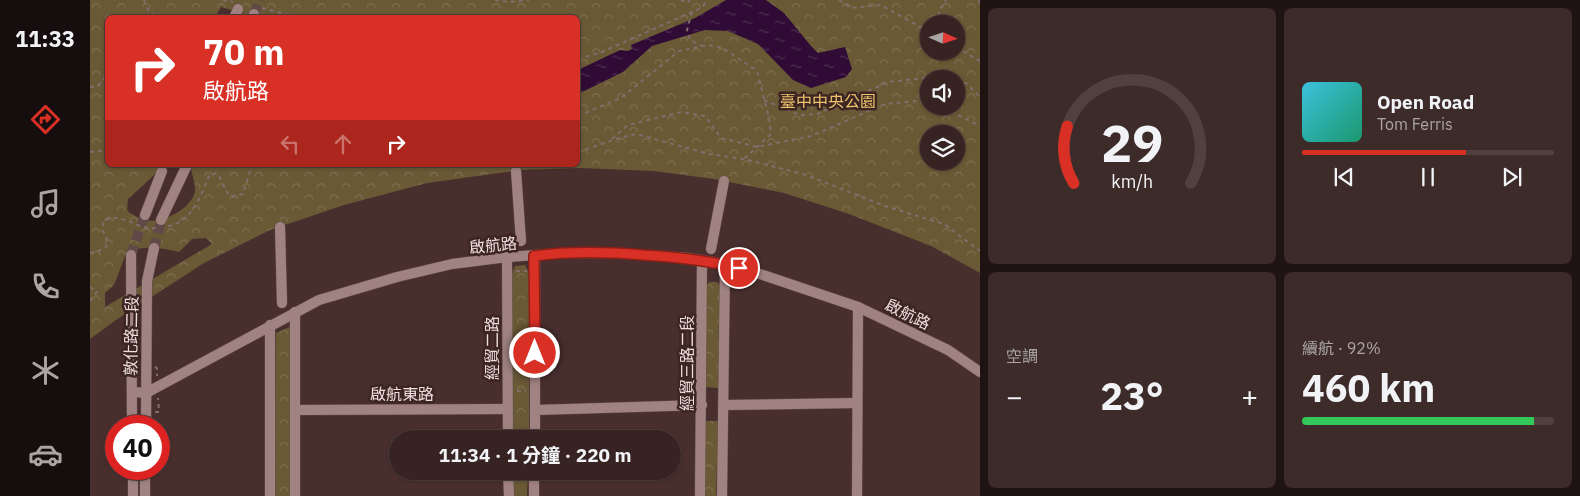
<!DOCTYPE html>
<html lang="zh-TW">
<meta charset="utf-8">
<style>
body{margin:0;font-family:"IBM Plex Sans","Noto Sans TC",sans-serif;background:#3d2b2a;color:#f1f3f6;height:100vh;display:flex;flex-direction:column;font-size:19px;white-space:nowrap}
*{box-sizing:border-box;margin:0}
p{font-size:16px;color:#aaa4a5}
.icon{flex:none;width:28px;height:28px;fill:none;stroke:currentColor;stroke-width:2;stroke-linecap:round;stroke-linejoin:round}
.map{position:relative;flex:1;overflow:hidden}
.sheet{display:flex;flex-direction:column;gap:8px;padding:8px;background:#1e1313;width:600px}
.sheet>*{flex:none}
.guide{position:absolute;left:15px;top:15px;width:475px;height:152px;border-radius:8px;box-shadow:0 1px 4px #0004,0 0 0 1px #504040;background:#d93025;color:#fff;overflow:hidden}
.needle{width:32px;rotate:93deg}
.buttons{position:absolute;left:830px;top:15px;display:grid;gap:10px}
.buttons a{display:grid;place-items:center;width:45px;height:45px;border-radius:50%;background:#362322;box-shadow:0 1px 4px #0004,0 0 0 1px #504040;font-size:25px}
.speed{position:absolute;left:15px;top:415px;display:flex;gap:10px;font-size:25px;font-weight:700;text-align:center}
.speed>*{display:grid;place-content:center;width:65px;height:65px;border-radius:50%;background:#362322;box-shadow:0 1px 4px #0004,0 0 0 1px #504040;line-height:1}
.speed .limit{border:8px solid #d22;background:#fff;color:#111}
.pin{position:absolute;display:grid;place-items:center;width:42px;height:42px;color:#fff;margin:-21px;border:2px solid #fff;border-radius:50%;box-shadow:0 1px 5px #0007}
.me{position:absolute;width:55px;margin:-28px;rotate:0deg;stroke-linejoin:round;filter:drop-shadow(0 0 4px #0008)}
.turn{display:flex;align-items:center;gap:18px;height:105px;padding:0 15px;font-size:22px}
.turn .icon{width:65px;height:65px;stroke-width:2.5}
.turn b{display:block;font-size:35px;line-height:42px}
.lanes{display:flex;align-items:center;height:48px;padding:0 15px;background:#0003;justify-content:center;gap:25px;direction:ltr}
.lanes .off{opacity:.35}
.big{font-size:38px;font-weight:700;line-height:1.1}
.sheet .widget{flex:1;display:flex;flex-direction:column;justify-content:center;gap:8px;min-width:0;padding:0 18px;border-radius:8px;background:#3d2b2a}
.sheet .dial{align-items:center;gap:0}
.dial svg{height:130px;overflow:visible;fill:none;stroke:#504040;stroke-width:7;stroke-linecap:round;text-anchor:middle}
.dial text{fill:#f1f3f6;stroke:none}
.song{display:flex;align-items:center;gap:15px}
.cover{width:60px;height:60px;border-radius:8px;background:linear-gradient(135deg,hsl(190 70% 55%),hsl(160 70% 35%))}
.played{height:5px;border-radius:2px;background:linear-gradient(90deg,#d93025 65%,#504040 65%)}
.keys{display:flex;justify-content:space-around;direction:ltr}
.heat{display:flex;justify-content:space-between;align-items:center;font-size:28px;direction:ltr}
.charge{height:8px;border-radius:4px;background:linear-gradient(90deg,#34c759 92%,#504040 0)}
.sheet .tiles{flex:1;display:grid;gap:8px;grid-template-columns:repeat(2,1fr)}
.trip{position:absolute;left:299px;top:430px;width:292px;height:50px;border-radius:25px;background:#362322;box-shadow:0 1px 4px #0004,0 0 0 1px #504040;font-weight:700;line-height:50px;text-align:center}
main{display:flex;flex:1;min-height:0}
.dock{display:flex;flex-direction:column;width:90px;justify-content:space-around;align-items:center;background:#160e0e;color:#aaa4a5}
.dock .icon{width:35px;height:35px}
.dock .current{color:#d93025}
.dock b{font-size:22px;color:#f1f3f6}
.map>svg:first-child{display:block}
.park{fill:url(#park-crowns);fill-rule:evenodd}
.water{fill:url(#water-ripples)}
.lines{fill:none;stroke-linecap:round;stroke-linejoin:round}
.minor-tunnel{stroke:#614948;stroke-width:10;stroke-dasharray:10 5;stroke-linecap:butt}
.minor-casing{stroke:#634e4d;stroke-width:11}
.path{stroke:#836d6c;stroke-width:2;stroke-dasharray:4 4;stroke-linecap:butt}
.minor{stroke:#a08380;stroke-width:10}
.route-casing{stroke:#8d1f18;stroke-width:12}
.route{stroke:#d93025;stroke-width:9}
.labels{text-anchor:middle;stroke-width:5;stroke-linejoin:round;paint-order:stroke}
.park-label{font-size:16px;fill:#ecc46c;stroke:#3d2524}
.street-label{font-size:16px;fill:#eddddb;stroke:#3d2524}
</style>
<main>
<nav class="dock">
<b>11:33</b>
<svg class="icon current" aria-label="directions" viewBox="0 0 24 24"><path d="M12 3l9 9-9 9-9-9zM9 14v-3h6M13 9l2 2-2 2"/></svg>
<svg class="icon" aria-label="music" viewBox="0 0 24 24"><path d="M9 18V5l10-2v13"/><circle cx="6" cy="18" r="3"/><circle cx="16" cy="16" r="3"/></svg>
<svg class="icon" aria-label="phone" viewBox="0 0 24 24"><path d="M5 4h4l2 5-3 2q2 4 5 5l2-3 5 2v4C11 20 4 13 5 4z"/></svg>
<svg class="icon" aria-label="climate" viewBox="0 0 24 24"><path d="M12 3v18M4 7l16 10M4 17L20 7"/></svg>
<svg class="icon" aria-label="car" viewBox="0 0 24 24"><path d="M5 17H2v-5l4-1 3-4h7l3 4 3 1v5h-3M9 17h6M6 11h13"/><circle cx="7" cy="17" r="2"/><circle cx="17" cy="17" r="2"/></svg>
</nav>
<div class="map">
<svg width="890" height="496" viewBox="0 0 890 496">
<defs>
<pattern id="park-crowns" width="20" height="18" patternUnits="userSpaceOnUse" patternTransform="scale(1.25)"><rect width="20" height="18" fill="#695935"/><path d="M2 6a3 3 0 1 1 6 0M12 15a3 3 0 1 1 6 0" fill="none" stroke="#7f7052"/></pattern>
<pattern id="water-ripples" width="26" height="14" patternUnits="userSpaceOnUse" patternTransform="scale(1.25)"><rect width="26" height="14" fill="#300b36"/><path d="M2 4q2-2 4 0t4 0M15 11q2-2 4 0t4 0" fill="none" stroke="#4e2e52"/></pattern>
</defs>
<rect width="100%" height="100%" fill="#482f2e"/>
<g class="park">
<path d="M0,0H890V273L841,246L759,214L694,193L624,179L564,171L490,168L431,170L337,183L254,205L180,230L114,263L26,320L0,339ZM131,7L167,18H488V165H99L101,168C102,174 106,187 105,191C102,208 76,221 62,221C54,220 42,216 37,210L38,199L62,177L73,165H18V18L125,17ZM839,24H866V51H839ZM839,79H866V106H839ZM839,134H866V161H839ZM116,238L122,244L15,307V293L24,285L37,251C57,246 69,247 89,252L102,239Z"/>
<path d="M435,265L439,273V439H423L422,273L425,266Z"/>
<path d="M619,282H627L631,287L629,388L615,387L616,287Z"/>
<path d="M202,326L200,496H184L186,333Z"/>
<path d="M615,421H628L626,496H614Z"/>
<path d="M423,471H438L437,496H423Z"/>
</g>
<path class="water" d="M636,0H676L694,13L721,46L728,53L755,47L762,69L756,77L721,88L703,80L668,44L638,31L615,30L562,46L533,72L488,94V70L530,50L538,51L542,49L541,45L605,18Z"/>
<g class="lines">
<g class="minor-tunnel">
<path d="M164,14L171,0"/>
<path d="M64,248L71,220"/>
<path d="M41,255L55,215"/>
</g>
<defs>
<g id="minor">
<path d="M144,18L148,9"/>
<path d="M163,18L164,14"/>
<path d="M426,171L431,241"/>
<path d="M55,215L72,171"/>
<path d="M71,220L97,165"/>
<path d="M190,227L192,303"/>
<path d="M621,249L634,181"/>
<path d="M41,255L42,426"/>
<path d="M445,256V439"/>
<path d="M417,257L418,439"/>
<path d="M43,392L56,393L229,300L307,277L362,264L417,257L475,253H523L598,258L635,264L673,275L768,307L858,350L890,372"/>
<path d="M634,405L767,403"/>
<path d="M206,410L418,409"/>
<path d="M445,410L612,405"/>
<path d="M56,426L57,281L64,248"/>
<path d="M43,469V496"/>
<path d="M418,471L419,496"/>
<path d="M55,496V469"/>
<path d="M180,496V325"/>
<path d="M205,496V312"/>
<path d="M444,496V471"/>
<path d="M610,496L612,260"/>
<path d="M632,496L635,264"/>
<path d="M767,496L768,307"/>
</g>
</defs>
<use href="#minor" class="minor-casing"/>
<g class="path">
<path d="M54,0L56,7L66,18"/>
<path d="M133,0L143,2"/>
<path d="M405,0L419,2L439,0"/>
<path d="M591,0L597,3L600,0"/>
<path d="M749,0L761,8L791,5L839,32"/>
<path d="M889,0L890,4"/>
<path d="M172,8L211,18"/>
<path d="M602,12L597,30L600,40L612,46"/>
<path d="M848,24L849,11L856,0"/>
<path d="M866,47L890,61"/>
<path d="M488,59L512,52L611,8L618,0"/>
<path d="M866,82L876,83L890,97"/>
<path d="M0,87L8,86L18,74"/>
<path d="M674,100L710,115L727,114L798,82L834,78L841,79"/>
<path d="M846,106L860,111L890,126"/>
<path d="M488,116L531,98L589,51L618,45L633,48L667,71L679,118L681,134L654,159"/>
<path d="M522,139L538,125L591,112L615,116L631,138L667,147L721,136L795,104L827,101L839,104"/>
<path d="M0,152L18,150"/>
<path d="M488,152L529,138L546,134L619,154L654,159L716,175L795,206L854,224L890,251"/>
<path d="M78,226C101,223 111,196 119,176L126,173C135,181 131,190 143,197L153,194L162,165"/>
<path d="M0,253L7,252L16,247L18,242L12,229L14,220C18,219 22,218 26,218C40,219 51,230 66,228"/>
<path d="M426,271H437"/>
<path d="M0,287L7,292L0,301"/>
<path d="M65,367L67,368V376"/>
<path d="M427,391H436"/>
<path d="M65,412H69L68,398"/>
</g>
<use href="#minor" class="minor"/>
</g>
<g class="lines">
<defs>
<path id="route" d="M445,353L444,256C480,251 517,252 553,255C586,257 617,260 649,268"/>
</defs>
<use href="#route" class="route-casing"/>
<use href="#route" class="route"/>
</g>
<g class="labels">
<g class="park-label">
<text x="738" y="107">臺中中央公園</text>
</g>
<g class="street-label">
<text transform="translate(403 245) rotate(-6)" y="6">啟航路</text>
<text transform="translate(818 314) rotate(26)" y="6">啟航路</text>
<text transform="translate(41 336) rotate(-89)" y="6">敦化路二段</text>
<text transform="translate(402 348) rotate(-90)" y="6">經貿二路</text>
<text transform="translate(597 363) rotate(-90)" y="6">經貿三路二段</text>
<text x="312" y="400">啟航東路</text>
</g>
</g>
</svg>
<div class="buttons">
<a><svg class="needle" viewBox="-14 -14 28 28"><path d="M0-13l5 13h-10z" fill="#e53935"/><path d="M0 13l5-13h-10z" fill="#aaa4a5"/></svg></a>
<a><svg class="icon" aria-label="sound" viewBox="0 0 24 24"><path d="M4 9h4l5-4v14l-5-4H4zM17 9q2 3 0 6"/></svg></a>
<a><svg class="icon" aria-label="layers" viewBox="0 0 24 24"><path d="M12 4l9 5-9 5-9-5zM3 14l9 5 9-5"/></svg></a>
</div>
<div class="speed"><div class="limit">40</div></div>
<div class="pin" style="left:649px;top:268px;background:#d93025"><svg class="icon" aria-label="arrive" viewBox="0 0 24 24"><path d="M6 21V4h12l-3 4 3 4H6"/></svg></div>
<svg class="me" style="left:445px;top:353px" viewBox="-20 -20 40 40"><circle r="17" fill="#d93025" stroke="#fff" stroke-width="3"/><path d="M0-11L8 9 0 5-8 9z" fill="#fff"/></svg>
<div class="trip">11:34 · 1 分鐘 · 220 m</div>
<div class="guide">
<div class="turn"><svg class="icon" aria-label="right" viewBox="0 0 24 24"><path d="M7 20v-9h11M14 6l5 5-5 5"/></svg><div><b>70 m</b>啟航路</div></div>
<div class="lanes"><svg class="icon off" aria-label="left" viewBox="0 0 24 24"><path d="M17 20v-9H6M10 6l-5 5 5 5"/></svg><svg class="icon off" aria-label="ahead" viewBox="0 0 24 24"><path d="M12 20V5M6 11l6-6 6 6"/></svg><svg class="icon" aria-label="right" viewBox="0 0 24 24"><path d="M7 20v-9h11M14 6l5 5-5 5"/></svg></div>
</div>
</div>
<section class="sheet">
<div class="tiles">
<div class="widget dial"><svg viewBox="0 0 100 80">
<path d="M14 69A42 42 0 1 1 86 69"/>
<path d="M14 69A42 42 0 0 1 10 34" stroke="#d93025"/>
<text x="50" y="56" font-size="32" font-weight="700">29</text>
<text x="50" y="72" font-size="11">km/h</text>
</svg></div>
<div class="widget">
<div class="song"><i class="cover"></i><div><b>Open Road</b><p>Tom Ferris</p></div></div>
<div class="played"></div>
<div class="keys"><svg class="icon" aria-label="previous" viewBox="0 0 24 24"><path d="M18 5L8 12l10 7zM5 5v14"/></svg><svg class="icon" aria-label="pause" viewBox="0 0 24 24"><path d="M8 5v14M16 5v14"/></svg><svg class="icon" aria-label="next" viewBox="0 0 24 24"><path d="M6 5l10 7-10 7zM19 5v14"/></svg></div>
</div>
<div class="widget"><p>空調</p>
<div class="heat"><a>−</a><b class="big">23°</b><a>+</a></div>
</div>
<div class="widget"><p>續航 · 92%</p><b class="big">460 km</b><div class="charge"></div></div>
</div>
</section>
</main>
